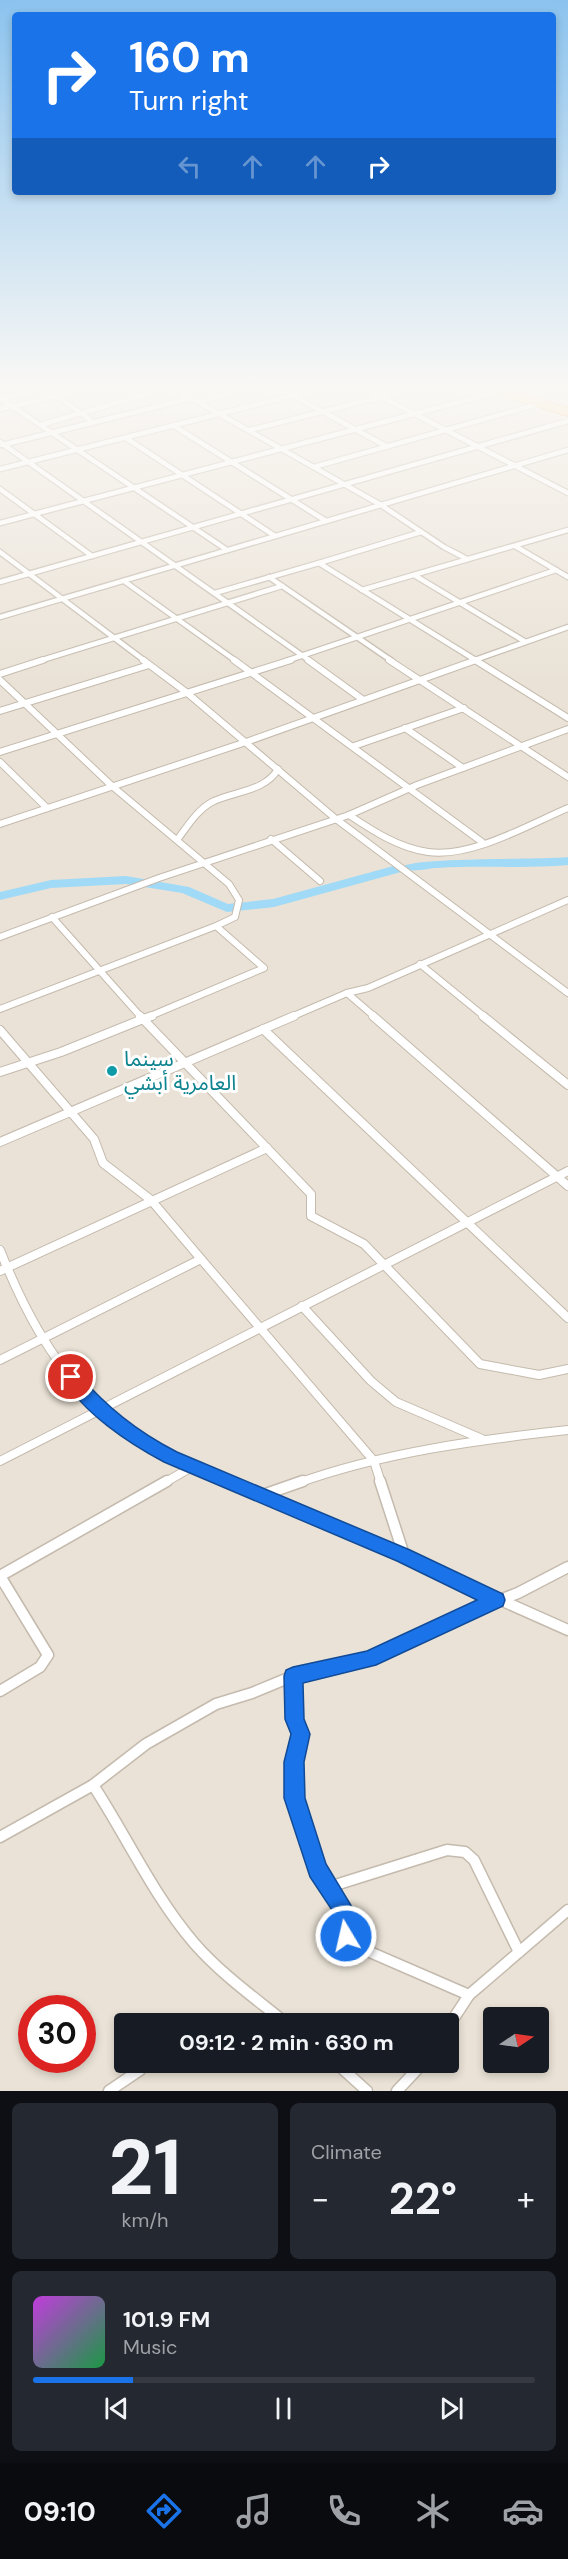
<!DOCTYPE html>
<meta charset="utf-8">
<style>
body{margin:0;font-family:"DM Sans","Noto Sans Arabic",sans-serif;background:#242831;color:#f1f3f6;height:100vh;display:flex;flex-direction:column;font-size:22px;white-space:nowrap}
*{box-sizing:border-box;margin:0}
p{font-size:20px;color:#9ea1a6}
.icon{flex:none;width:33px;height:33px;fill:none;stroke:currentColor;stroke-width:2;stroke-linecap:round;stroke-linejoin:round}
.map{position:relative;height:2091px;overflow:hidden}
.panel{display:flex;flex-direction:column;gap:12px;padding:12px;background:#0d0f14;flex:1}
.panel>*{flex:none}
.top-card{position:absolute;left:12px;top:12px;width:544px;height:183px;border-radius:6px;box-shadow:0 3px 9px #0003;background:#1a73e8;color:#fff;overflow:hidden}
.needle{width:39px;rotate:77deg}
.fabs{position:absolute;left:483px;top:2007px;display:grid;gap:12px}
.fabs a{display:grid;place-items:center;width:66px;height:66px;border-radius:6px;background:#171b24;box-shadow:0 3px 9px #0003;font-size:30px}
.speed{position:absolute;left:18px;top:1995px;display:flex;gap:12px;font-size:30px;font-weight:700;text-align:center}
.speed>*{display:grid;place-content:center;width:78px;height:78px;border-radius:50%;background:#171b24;box-shadow:0 3px 9px #0003;line-height:1}
.speed .limit{border:9px solid #d22;background:#fff;color:#111}
.pin{position:absolute;display:grid;place-items:center;width:51px;height:51px;color:#fff;margin:-26px;border:3px solid #fff;border-radius:50%;box-shadow:0 2px 6px #0007}
.me{position:absolute;width:66px;margin:-33px;rotate:351deg;stroke-linejoin:round;filter:drop-shadow(0 0 4px #0008)}
.turn{display:flex;align-items:center;gap:21px;height:126px;padding:0 18px;font-size:27px}
.turn .icon{width:78px;height:78px;stroke-width:2.5}
.turn b{display:block;font-size:42px;line-height:51px}
.lanes{display:flex;align-items:center;height:57px;padding:0 18px;background:#0003;justify-content:center;gap:30px;direction:ltr}
.lanes .off{opacity:.35}
.big{font-size:45px;font-weight:700;line-height:1.1}
.panel .tile{flex:1;display:flex;flex-direction:column;justify-content:center;gap:9px;min-width:0;padding:0 21px;border-radius:9px;background:#242831}
.panel .dial{align-items:center;gap:0}
.dial b{font-size:78px;line-height:1}
.song{display:flex;align-items:center;gap:18px}
.cover{width:72px;height:72px;border-radius:9px;background:linear-gradient(135deg,hsl(290 70% 55%),hsl(140 70% 35%))}
.played{height:6px;border-radius:3px;background:linear-gradient(90deg,#1a73e8 20%,#363941 20%)}
.keys{display:flex;justify-content:space-around;direction:ltr}
.heat{display:flex;justify-content:space-between;align-items:center;font-size:33px;direction:ltr}
.panel .tiles{flex:1;display:grid;gap:12px;grid-template-columns:1fr 1fr}
.tile:last-child{grid-column:span 2}
.trip{position:absolute;left:114px;top:2013px;width:345px;height:60px;border-radius:6px;background:#171b24;box-shadow:0 3px 9px #0003;font-weight:700;line-height:60px;text-align:center}
.tab-bar{display:flex;height:96px;justify-content:space-around;align-items:center;background:#090b0e;color:#9ea1a6}
.tab-bar .icon{width:42px;height:42px}
.tab-bar .selected{color:#1a73e8}
.tab-bar b{font-size:27px;color:#f1f3f6}
.map>svg:first-child{display:block}
.residential{fill:#eae2d6;fill-rule:evenodd}
.lines{fill:none;stroke-linecap:round;stroke-linejoin:round}
.river{fill:#a1daf6;fill-rule:evenodd}
.minor-far3-casing{stroke:#c4baad;stroke-width:7}
.minor-far2-casing{stroke:#c4baad;stroke-width:8}
.minor-far1-casing{stroke:#c4baad;stroke-width:10}
.minor-casing{stroke:#c4baad;stroke-width:13}
.trunk-casing{stroke:#e8962f;stroke-width:10}
.minor-far3{stroke:#fff;stroke-width:4.5}
.minor-far2{stroke:#fff;stroke-width:6}
.minor-far1{stroke:#fff;stroke-width:8}
.minor{stroke:#fff;stroke-width:10}
.trunk{stroke:#ffce80;stroke-width:8}
.route{fill:#1a73e8;stroke:#114b97;stroke-width:1.5}
.culture-dot{fill:#0f9aa8;stroke:#fff;stroke-width:2}
.labels{text-anchor:middle;stroke-width:6;stroke-linejoin:round;paint-order:stroke}
.culture-label{font-size:21px;fill:#0d838f;stroke:#fff;text-anchor:start}
</style>
<div class="map">
<svg width="568" height="2091" viewBox="0 0 568 2091">
<rect width="100%" height="100%" fill="#f5f0e8"/>
<path class="residential" d="M0,389H568V2091H0ZM32,2008H82V2060H32ZM494,2018H538V2062H494ZM124,2024H448V2062H124Z"/>
<g class="lines">
<g class="river">
<path d="M568,857V865C525,869 481,865 438,868C427,868 410,874 402,867C414,857 541,860 568,857Z"/>
<path d="M397,865L403,869L401,872L274,907L227,912L182,893L126,884L51,888L0,900V892L51,880L126,876L189,887L228,904L273,899Z"/>
</g>
<defs>
<g id="minor-far3">
<path d="M175,389L381,505L444,547L467,559"/>
<path d="M281,389L386,446"/>
<path d="M366,389L568,493"/>
<path d="M57,396L93,422"/>
<path d="M0,398L227,550"/>
<path d="M0,399L34,389"/>
<path d="M199,402L244,389"/>
<path d="M0,409L88,389"/>
<path d="M40,425L165,389"/>
<path d="M174,426L326,521"/>
<path d="M250,430L412,389"/>
<path d="M126,438L275,536"/>
<path d="M0,442L310,661"/>
<path d="M2,445L192,398"/>
<path d="M314,467L542,403"/>
<path d="M0,469L318,389"/>
<path d="M0,489L92,556"/>
<path d="M0,523L501,391"/>
<path d="M421,532L319,563L477,661"/>
<path d="M515,546L568,577"/>
<path d="M0,552L145,661"/>
<path d="M414,575L524,641"/>
<path d="M269,577L392,661"/>
<path d="M124,581L236,661"/>
<path d="M0,582L568,421"/>
<path d="M362,590L568,530"/>
<path d="M215,593L319,563"/>
<path d="M0,617L568,450"/>
<path d="M39,661L282,586"/>
<path d="M286,661L556,570"/>
<path d="M472,661L568,627"/>
</g>
<g id="minor-far2">
<path d="M143,660L186,692L336,819L568,993"/>
<path d="M234,660L482,842"/>
<path d="M308,660L362,699"/>
<path d="M389,660L568,777"/>
<path d="M475,660L568,718"/>
<path d="M0,674L43,660"/>
<path d="M0,680L112,786L229,884L239,900L235,917L216,926L264,968L148,1017"/>
<path d="M0,711L149,665"/>
<path d="M405,728L463,768"/>
<path d="M354,746L464,708"/>
<path d="M0,752L291,660"/>
<path d="M0,762L47,808"/>
<path d="M349,815C373,831 399,848 428,852C472,858 528,825 568,808"/>
<path d="M0,824L246,742L476,660"/>
<path d="M271,839L320,881"/>
<path d="M177,840C187,827 197,810 212,802C233,791 265,792 278,769"/>
<path d="M52,917L141,1017"/>
<path d="M0,937L159,878L349,815L417,785L568,729"/>
<path d="M420,964L485,1017"/>
<path d="M347,993L375,1017"/>
<path d="M0,1009L216,926"/>
<path d="M291,1017L347,993L368,988L568,900"/>
</g>
<g id="minor-far1">
<path d="M152,1016L143,1019L311,1194V1216L364,1244L480,1364L539,1375L568,1369"/>
<path d="M373,1016L568,1186"/>
<path d="M483,1016L568,1085"/>
<path d="M263,1029L568,1318"/>
<path d="M0,1030L94,1139L103,1163L151,1200L201,1259L0,1360"/>
<path d="M0,1072L61,1052L143,1019L140,1016"/>
<path d="M0,1142L294,1016"/>
<path d="M0,1250C49,1373 105,1436 230,1483"/>
<path d="M201,1259L374,1461L381,1483"/>
<path d="M0,1271L267,1148"/>
<path d="M302,1306L371,1381L396,1402L482,1439"/>
<path d="M0,1461L568,1171"/>
<path d="M164,1483L190,1468"/>
<path d="M298,1483C385,1452 477,1440 568,1430"/>
</g>
<g id="minor">
<path d="M226,1481L292,1507L568,1630"/>
<path d="M380,1481L404,1555"/>
<path d="M263,1495L303,1481"/>
<path d="M293,1676L294,1719L301,1734L294,1762V1799L318,1870L342,1907L349,1943L469,1995"/>
<path d="M0,1691L40,1667L48,1655L0,1576L167,1481"/>
<path d="M0,1837L93,1785"/>
<path d="M329,1887L447,1850L465,1852L474,1860L519,1952"/>
<path d="M287,2024C255,1998 221,1974 194,1943C153,1895 127,1837 93,1785L146,1744L216,1704L252,1693L293,1676L370,1659L471,1611L518,1593L568,1567"/>
<path d="M448,2027L469,1995L568,1910"/>
<path d="M335,2062L367,2091"/>
<path d="M109,2091L140,2070"/>
<path d="M397,2091L424,2062"/>
</g>
<path id="trunk" d="M494,389L568,412"/>
</defs>
<use href="#minor-far3" class="minor-far3-casing"/>
<use href="#minor-far2" class="minor-far2-casing"/>
<use href="#minor-far1" class="minor-far1-casing"/>
<use href="#minor" class="minor-casing"/>
<use href="#trunk" class="trunk-casing"/>
<use href="#minor-far3" class="minor-far3"/>
<use href="#minor-far2" class="minor-far2"/>
<use href="#minor-far1" class="minor-far1"/>
<use href="#minor" class="minor"/>
<use href="#trunk" class="trunk"/>
</g>
<linearGradient id="sky" x2="0" y2="1"><stop stop-color="#8bc3ee"/><stop offset="0.57" stop-color="#faf8f5"/><stop offset="1" stop-color="#faf8f5" stop-opacity="0"/></linearGradient>
<rect width="568" height="682" fill="url(#sky)"/>
<path class="route" d="M71,1371L77,1373C107,1407 136,1431 177,1452L410,1550L503,1594L505,1600L503,1606L376,1665L303,1683L304,1719L310,1734L304,1762L305,1798L326,1864L352,1907L357,1936L354,1944L346,1947L339,1944L332,1910L310,1877L284,1798V1762L291,1734L285,1719L284,1676L286,1670L293,1667L367,1651L477,1600L397,1561L164,1462C130,1444 81,1412 63,1377L65,1373Z"/>
<circle class="culture-dot" cx="112" cy="1071" r="6"/>
<g class="labels">
<g class="culture-label">
<text x="124" y="1066">سينما<tspan x="124" dy="24">العامرية أبشي</tspan></text>
</g>
</g>
</svg>
<div class="fabs">
<a><svg class="needle" viewBox="-14 -14 28 28"><path d="M0-13l5 13h-10z" fill="#e53935"/><path d="M0 13l5-13h-10z" fill="#9ea1a6"/></svg></a>
</div>
<div class="speed"><div class="limit">30</div></div>
<div class="pin" style="left:71px;top:1377px;background:#d93025"><svg class="icon" aria-label="arrive" viewBox="0 0 24 24"><path d="M6 21V4h12l-3 4 3 4H6"/></svg></div>
<svg class="me" style="left:346px;top:1936px" viewBox="-20 -20 40 40"><circle r="17" fill="#1a73e8" stroke="#fff" stroke-width="3"/><path d="M0-11L8 9 0 5-8 9z" fill="#fff"/></svg>
<div class="trip">09:12 · 2 min · 630 m</div>
<div class="top-card">
<div class="turn"><svg class="icon" aria-label="right" viewBox="0 0 24 24"><path d="M7 20v-9h11M14 6l5 5-5 5"/></svg><div><b>160 m</b>Turn right</div></div>
<div class="lanes"><svg class="icon off" aria-label="left" viewBox="0 0 24 24"><path d="M17 20v-9H6M10 6l-5 5 5 5"/></svg><svg class="icon off" aria-label="ahead" viewBox="0 0 24 24"><path d="M12 20V5M6 11l6-6 6 6"/></svg><svg class="icon off" aria-label="ahead" viewBox="0 0 24 24"><path d="M12 20V5M6 11l6-6 6 6"/></svg><svg class="icon" aria-label="right" viewBox="0 0 24 24"><path d="M7 20v-9h11M14 6l5 5-5 5"/></svg></div>
</div>
</div>
<section class="panel">
<div class="tiles">
<div class="tile dial"><b>21</b><p>km/h</p></div>
<div class="tile"><p>Climate</p>
<div class="heat"><a>−</a><b class="big">22°</b><a>+</a></div>
</div>
<div class="tile">
<div class="song"><i class="cover"></i><div><b>101.9 FM</b><p>Music</p></div></div>
<div class="played"></div>
<div class="keys"><svg class="icon" aria-label="previous" viewBox="0 0 24 24"><path d="M18 5L8 12l10 7zM5 5v14"/></svg><svg class="icon" aria-label="pause" viewBox="0 0 24 24"><path d="M8 5v14M16 5v14"/></svg><svg class="icon" aria-label="next" viewBox="0 0 24 24"><path d="M6 5l10 7-10 7zM19 5v14"/></svg></div>
</div>
</div>
</section>
<nav class="tab-bar">
<b>09:10</b>
<svg class="icon selected" aria-label="directions" viewBox="0 0 24 24"><path d="M12 3l9 9-9 9-9-9zM9 14v-3h6M13 9l2 2-2 2"/></svg>
<svg class="icon" aria-label="music" viewBox="0 0 24 24"><path d="M9 18V5l10-2v13"/><circle cx="6" cy="18" r="3"/><circle cx="16" cy="16" r="3"/></svg>
<svg class="icon" aria-label="phone" viewBox="0 0 24 24"><path d="M5 4h4l2 5-3 2q2 4 5 5l2-3 5 2v4C11 20 4 13 5 4z"/></svg>
<svg class="icon" aria-label="climate" viewBox="0 0 24 24"><path d="M12 3v18M4 7l16 10M4 17L20 7"/></svg>
<svg class="icon" aria-label="car" viewBox="0 0 24 24"><path d="M5 17H2v-5l4-1 3-4h7l3 4 3 1v5h-3M9 17h6M6 11h13"/><circle cx="7" cy="17" r="2"/><circle cx="17" cy="17" r="2"/></svg>
</nav>
